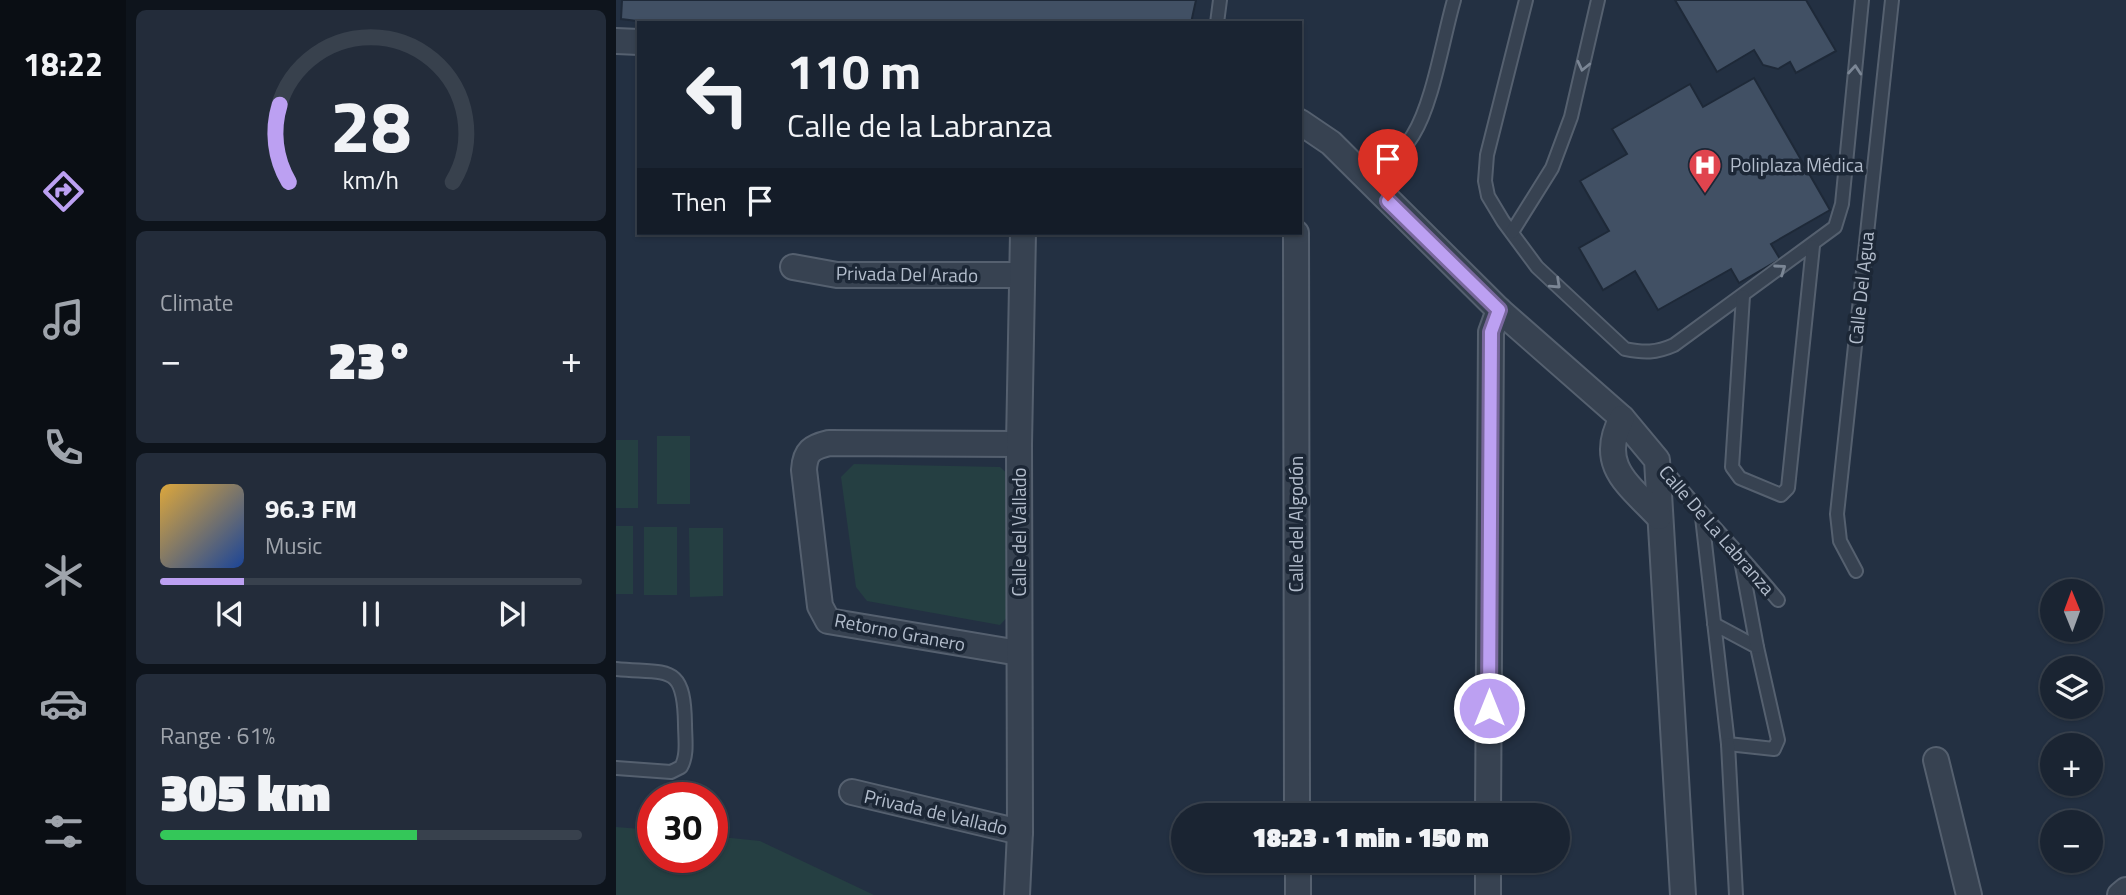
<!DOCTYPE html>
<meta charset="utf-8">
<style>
body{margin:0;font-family:"Titillium Web",sans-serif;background:#232c3a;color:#f1f3f6;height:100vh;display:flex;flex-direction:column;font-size:26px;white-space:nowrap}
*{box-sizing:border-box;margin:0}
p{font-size:23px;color:#9fa4ac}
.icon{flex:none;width:38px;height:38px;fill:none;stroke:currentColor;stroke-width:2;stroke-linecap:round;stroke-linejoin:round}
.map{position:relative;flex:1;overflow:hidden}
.details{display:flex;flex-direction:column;gap:10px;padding:10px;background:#0e141c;width:490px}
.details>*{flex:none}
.top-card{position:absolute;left:21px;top:21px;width:665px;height:214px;border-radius:0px;box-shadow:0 2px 5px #0004,0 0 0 2px #38414d;background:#1a2432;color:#f1f3f6;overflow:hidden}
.needle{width:46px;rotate:359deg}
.controls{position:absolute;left:1424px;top:579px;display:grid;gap:14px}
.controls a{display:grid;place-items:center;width:63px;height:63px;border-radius:50%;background:#1a2432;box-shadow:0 2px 5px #0004,0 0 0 2px #38414d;font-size:35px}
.speed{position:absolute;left:21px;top:782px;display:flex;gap:14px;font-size:35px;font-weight:700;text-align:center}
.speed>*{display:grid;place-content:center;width:91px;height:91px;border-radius:50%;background:#1a2432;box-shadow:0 2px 5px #0004,0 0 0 2px #38414d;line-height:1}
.speed .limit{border:10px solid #d22;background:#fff;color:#111}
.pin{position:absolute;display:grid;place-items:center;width:60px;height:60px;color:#fff;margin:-72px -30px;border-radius:50% 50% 50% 0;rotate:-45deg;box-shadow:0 0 7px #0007}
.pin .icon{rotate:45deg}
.me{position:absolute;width:77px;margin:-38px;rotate:0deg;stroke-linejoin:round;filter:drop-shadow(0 0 5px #0008)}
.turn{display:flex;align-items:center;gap:24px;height:147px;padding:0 35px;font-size:32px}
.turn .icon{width:91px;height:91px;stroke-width:2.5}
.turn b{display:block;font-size:49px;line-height:60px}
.then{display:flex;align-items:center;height:66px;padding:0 35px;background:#0003;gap:14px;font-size:26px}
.big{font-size:52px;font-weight:800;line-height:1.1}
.details .tile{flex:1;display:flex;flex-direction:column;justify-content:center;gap:10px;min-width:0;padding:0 24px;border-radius:10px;background:#232c3a}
.details .dial{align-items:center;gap:0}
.dial svg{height:182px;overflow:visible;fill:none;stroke:#38414d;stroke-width:7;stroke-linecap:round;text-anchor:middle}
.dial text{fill:#f1f3f6;stroke:none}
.song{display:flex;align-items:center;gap:21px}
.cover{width:84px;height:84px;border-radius:10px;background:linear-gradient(135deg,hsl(40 70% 55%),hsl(220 70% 35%))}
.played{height:7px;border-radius:4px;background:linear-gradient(90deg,#bca0f2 20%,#38414d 20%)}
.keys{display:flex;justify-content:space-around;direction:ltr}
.heat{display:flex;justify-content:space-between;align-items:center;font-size:38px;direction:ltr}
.charge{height:10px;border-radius:5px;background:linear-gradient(90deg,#34c759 61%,#38414d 0)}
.trip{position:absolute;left:555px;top:803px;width:399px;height:70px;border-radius:35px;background:#1a2432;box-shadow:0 2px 5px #0004,0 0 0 2px #38414d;font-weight:800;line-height:70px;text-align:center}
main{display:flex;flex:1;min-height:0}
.menu{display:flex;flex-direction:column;width:126px;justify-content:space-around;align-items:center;background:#0a0e14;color:#9fa4ac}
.menu .icon{width:49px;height:49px}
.menu .current{color:#bca0f2}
.menu b{font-size:32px;color:#f1f3f6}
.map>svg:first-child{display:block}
.green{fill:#253f42}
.building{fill:#415064;stroke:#1e2938;stroke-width:2}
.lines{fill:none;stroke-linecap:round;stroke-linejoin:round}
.lane-casing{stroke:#55606f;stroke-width:16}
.street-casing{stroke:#55606f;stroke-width:28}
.lane{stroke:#374251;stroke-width:12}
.street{stroke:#374251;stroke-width:24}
.oneway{stroke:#7b8695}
.route-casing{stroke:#7a689d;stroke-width:18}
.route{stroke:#bca0f2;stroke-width:12}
.labels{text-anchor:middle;stroke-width:7;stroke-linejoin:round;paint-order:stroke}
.poi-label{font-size:19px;fill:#b3bdcc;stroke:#1c2736;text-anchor:start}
.street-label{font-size:19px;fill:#b3bdcc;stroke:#1c2736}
</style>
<main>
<nav class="menu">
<b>18:22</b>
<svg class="icon current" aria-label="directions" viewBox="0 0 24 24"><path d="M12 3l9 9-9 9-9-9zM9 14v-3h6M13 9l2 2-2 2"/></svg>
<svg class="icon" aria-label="music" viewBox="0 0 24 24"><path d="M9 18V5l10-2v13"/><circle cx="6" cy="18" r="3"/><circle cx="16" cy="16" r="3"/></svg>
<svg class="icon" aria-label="phone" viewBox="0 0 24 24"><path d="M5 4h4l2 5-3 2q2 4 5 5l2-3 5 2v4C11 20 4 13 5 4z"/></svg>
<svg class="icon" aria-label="climate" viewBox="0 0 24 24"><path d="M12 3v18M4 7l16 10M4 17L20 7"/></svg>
<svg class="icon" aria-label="car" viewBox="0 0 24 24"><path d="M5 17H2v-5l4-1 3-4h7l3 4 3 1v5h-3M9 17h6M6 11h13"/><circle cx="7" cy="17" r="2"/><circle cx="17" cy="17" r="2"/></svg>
<svg class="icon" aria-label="filters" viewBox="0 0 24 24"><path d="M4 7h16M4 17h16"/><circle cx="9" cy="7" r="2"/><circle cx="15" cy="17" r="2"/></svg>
</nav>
<section class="details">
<div class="tile dial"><svg viewBox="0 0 100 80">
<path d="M14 69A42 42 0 1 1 86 69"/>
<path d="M14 69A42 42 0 0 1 10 35" stroke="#bca0f2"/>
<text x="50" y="56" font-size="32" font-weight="700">28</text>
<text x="50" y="72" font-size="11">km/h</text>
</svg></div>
<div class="tile"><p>Climate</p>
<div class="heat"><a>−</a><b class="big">23°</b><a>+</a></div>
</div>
<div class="tile">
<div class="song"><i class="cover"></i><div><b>96.3 FM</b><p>Music</p></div></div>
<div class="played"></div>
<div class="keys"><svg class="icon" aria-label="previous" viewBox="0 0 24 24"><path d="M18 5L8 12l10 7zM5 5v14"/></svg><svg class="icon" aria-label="pause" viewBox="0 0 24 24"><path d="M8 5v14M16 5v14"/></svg><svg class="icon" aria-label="next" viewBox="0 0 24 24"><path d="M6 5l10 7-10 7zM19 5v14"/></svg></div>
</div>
<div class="tile"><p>Range · 61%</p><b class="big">305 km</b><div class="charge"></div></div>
</section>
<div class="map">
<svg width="1510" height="895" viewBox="0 0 1510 895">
<rect width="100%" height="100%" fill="#233042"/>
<g class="green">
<rect x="41" y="436" width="33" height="68"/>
<rect x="0" y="440" width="22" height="68"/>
<path d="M238,464L384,467L395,477V613L384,625L251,601L240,587L225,477Z"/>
<rect x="0" y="526" width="17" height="68"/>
<rect x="28" y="527" width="33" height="68"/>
<path d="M73,528H107V596L74,597Z"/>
<path d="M0,827L37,830V858H96V836L144,841L258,895H0Z"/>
</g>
<g class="building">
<path d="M6,0H580L575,23H38L5,19Z"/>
<path d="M1059,0H1190L1220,51L1180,73L1174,62L1162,69L1147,65L1138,50L1101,72Z"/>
<path d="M1138,78L1214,210L1155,244L1164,259L1123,283L1115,269L1042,310L1019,271L987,290L963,248L993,231L964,181L1011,154L996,129L1074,84L1087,107Z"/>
</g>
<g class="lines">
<defs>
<g id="lane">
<path d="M910,0L871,155L869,181L872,196L887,221L921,267L1009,349C1028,353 1040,353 1058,345L1219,227L1226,204L1246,0"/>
<path d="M601,23L604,0"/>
<path d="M753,183C769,168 785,154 797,135C817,103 827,38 838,0"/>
<path d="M896,232L936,168L955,117L982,0"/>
<path d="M1127,296L1116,467L1124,478L1165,495L1172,488L1197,246"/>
<path d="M1046,466C1083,512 1124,554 1162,600"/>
<path d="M1086,517L1112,744L1158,749L1162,740L1141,647L1098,624"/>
<path d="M1124,555L1141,647"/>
<path d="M1240,571L1224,541L1221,514L1276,0"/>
<path d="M0,669C53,674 68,663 69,724C69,738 72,755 65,767L55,772L0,768"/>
<path d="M1112,744L1120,895"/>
</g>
<g id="street">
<path d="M0,41L23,42"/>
<path d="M684,122L715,143L883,310L1006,418L1041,460L1067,895"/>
<path d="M680,233L681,816"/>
<path d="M177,267L221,275H406"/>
<path d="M1006,418C981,465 1012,484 1043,517"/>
<path d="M403,444L213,443C196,447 189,451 188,470L204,606L212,621L403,653"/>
<path d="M1320,760L1353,895"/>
<path d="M236,792L404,832"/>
<path d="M872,816L875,332L883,310"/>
<path d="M682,861V895"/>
<path d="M401,895L404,832L403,444L407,233"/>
<path d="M872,895V861"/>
<path d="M1504,895L1510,890"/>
</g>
</defs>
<use href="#lane" class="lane-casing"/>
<use href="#street" class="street-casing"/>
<use href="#lane" class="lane"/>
<use href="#street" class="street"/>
</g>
<defs><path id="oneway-chevron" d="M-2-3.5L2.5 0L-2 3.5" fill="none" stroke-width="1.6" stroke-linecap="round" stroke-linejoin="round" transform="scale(1.75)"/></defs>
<g class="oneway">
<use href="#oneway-chevron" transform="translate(967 66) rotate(103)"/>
<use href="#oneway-chevron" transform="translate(1239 70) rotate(-85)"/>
<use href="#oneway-chevron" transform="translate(1165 269) rotate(-35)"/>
<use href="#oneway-chevron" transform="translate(940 284) rotate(43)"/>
</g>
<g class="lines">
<defs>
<path id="route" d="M772,201L883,310L875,332L873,708"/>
</defs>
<use href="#route" class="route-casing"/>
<use href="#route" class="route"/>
</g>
<defs>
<symbol id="hospital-pin" viewBox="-11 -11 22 30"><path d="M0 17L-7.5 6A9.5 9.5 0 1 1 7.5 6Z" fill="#e0444e" stroke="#1c2736"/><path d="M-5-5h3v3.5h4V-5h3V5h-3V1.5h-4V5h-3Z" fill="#fff"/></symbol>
</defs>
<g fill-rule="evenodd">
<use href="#hospital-pin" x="1070" y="146" width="38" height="52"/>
</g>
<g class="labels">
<g class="poi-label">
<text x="1114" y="172">Poliplaza Médica</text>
</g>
<g class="street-label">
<text transform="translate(291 274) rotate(1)" y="7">Privada Del Arado</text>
<text transform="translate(1245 288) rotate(-84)" y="7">Calle Del Agua</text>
<text transform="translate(680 524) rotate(-90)" y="7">Calle del Algodón</text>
<text transform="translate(1101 530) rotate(49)" y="7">Calle De La Labranza</text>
<text transform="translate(403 532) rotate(-90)" y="7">Calle del Vallado</text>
<text transform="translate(284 632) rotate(11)" y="7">Retorno Granero</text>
<text transform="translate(320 812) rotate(13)" y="7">Privada de Vallado</text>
</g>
</g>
</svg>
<div class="controls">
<a><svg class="needle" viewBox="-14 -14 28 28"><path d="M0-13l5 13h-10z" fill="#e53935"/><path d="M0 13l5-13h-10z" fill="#9fa4ac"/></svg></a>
<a><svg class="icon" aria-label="layers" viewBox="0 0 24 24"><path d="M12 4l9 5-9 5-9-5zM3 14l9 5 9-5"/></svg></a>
<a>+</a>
<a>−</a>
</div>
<div class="speed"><div class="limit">30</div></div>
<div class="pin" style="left:772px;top:201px;background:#d93025"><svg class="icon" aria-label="arrive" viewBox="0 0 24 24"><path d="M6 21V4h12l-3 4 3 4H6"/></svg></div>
<svg class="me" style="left:873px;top:708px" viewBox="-20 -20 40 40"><circle r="17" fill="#bca0f2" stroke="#fff" stroke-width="3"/><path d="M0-11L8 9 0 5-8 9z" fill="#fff"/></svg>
<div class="trip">18:23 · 1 min · 150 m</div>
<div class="top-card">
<div class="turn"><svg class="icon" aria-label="left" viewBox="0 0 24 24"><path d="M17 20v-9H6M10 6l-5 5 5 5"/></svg><div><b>110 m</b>Calle de la Labranza</div></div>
<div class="then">Then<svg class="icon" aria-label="arrive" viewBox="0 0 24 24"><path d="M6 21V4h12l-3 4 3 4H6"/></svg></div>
</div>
</div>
</main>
